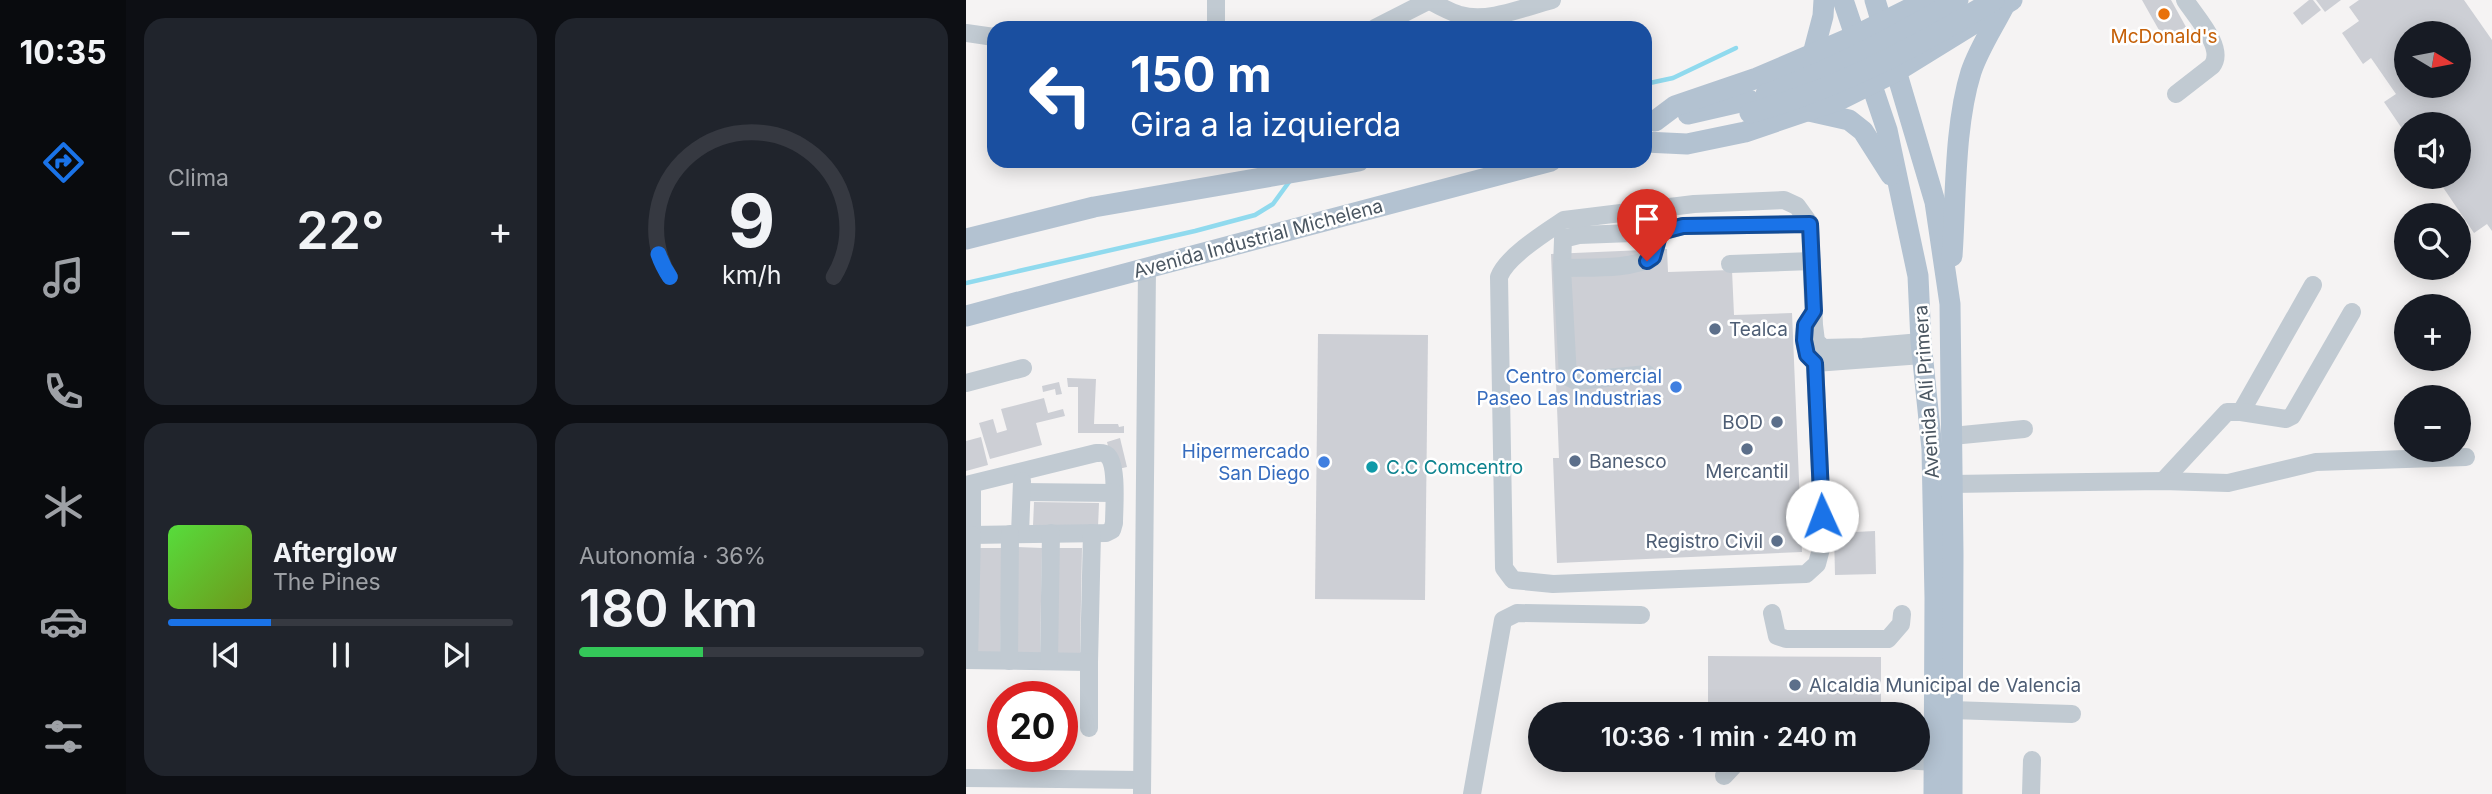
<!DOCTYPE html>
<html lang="es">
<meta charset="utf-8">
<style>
body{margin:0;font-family:Inter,sans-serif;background:#20242c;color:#f1f3f6;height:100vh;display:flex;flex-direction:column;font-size:26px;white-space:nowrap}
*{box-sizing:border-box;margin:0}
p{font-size:23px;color:#9ea1a6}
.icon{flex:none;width:38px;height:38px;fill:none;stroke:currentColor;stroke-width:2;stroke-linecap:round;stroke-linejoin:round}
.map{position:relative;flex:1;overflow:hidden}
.details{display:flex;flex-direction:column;gap:18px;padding:18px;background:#0d0f14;width:840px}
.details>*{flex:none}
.hud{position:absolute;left:21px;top:21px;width:665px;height:147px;border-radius:21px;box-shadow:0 4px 18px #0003;background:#1a4fa0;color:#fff;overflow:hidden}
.needle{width:46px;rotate:100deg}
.buttons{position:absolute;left:1428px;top:21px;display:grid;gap:14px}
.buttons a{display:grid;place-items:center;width:77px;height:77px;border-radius:50%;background:#171b24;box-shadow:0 4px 18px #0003;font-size:35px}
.speed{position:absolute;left:21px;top:681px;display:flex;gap:14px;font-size:35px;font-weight:700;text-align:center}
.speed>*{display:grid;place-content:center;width:91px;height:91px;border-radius:50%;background:#171b24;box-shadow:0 4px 18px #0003;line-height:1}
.speed .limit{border:10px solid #d22;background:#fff;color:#111}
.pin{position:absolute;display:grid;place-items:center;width:60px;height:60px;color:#fff;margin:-72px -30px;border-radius:50% 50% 50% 0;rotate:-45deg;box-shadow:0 0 7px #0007}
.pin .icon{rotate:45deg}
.me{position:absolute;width:77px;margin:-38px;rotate:358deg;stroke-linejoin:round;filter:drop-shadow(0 0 5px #0008)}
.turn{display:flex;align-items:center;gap:24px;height:147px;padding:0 28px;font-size:32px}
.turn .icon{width:91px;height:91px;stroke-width:2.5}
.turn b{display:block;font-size:49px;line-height:60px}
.big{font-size:52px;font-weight:600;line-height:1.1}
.details .tile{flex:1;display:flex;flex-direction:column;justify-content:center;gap:10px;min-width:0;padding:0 24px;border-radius:21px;background:#20242c}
.details .dial{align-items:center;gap:0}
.dial svg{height:182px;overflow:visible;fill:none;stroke:#363941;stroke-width:7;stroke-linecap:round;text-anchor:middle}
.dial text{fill:#f1f3f6;stroke:none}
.song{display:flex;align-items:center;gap:21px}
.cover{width:84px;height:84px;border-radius:10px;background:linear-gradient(135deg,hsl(110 70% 55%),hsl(80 70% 35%))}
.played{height:7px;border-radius:4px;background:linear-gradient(90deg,#1a73e8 30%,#363941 30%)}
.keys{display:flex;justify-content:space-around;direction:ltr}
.heat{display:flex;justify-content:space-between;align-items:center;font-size:38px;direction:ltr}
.charge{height:10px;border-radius:5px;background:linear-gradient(90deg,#34c759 36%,#363941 0)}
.details .tiles{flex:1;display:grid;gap:18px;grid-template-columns:repeat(2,1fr)}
.trip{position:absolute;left:562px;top:702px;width:402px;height:70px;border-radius:35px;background:#171b24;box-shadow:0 4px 18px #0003;font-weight:600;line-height:70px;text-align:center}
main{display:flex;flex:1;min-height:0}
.dock{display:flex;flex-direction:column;width:126px;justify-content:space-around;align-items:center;background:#090b0e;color:#9ea1a6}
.dock .icon{width:49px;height:49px}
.dock .selected{color:#1a73e8}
.dock b{font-size:32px;color:#f1f3f6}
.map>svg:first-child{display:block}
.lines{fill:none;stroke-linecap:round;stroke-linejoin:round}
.stream{stroke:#90daee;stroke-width:4.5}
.building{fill:#cdcfd5;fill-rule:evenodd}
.minor{stroke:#c1cad2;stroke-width:18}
.major{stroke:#b3c2d1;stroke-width:21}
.major-bridge{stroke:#b3c2d1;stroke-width:21}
.route-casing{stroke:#114b97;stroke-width:18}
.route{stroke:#1a73e8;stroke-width:12}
.food-dot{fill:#e8710a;stroke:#fff;stroke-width:2.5}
.service-dot{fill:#5c6f8a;stroke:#fff;stroke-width:2.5}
.shop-dot{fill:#3f7fe0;stroke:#fff;stroke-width:2.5}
.culture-dot{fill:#0f9aa8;stroke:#fff;stroke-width:2.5}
.labels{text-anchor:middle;stroke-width:5;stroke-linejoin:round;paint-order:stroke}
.food-label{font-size:19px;fill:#c56008;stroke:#fff}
.street-label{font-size:19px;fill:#4a5661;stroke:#fff}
.service-label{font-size:19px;fill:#4e5e75;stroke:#fff;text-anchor:start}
.shop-label{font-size:19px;fill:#366cbe;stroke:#fff;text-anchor:end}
.culture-label{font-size:19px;fill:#0d838f;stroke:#fff;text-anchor:start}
</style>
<main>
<nav class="dock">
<b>10:35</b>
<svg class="icon selected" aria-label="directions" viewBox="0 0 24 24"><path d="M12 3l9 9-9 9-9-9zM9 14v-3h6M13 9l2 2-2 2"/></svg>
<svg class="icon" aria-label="music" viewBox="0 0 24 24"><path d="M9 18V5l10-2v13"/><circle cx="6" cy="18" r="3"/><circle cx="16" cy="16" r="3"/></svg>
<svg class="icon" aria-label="phone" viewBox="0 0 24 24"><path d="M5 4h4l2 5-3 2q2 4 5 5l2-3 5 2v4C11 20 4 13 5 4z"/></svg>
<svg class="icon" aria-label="climate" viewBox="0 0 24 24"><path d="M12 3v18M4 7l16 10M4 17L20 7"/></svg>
<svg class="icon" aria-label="car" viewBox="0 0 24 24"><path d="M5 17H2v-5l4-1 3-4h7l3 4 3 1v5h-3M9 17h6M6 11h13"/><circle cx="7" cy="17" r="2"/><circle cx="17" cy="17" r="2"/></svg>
<svg class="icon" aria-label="filters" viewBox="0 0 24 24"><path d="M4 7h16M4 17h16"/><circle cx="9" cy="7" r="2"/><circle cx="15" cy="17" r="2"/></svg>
</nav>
<section class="details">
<div class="tiles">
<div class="tile"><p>Clima</p>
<div class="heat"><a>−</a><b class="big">22°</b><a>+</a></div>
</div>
<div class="tile dial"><svg viewBox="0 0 100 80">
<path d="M14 69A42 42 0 1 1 86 69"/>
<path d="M14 69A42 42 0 0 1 9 59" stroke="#1a73e8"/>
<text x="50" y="56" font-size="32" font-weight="700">9</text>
<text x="50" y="72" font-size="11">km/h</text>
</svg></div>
<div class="tile">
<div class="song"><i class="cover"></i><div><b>Afterglow</b><p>The Pines</p></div></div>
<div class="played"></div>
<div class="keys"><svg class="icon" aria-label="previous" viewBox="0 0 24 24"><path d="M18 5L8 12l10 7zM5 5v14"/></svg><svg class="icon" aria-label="pause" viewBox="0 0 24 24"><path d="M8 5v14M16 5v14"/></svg><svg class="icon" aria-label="next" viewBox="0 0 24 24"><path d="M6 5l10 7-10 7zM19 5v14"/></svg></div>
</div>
<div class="tile"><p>Autonomía · 36%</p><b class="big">180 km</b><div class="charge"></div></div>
</div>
</section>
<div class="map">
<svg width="1526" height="794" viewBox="0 0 1526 794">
<rect width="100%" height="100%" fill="#f5f3f3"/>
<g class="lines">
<g class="stream">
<path d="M679,84L707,78L770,48"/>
<path d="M0,283L229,231L289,215L307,204L323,182"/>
</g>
</g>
<g class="building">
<path d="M1176,0H1205L1220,27L1198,39Z"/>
<path d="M1343,0H1347L1355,10L1336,25L1327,13Z"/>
<path d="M1350,0H1375L1359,12Z"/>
<path d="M1393,0H1498L1526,40V231L1521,224L1508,233L1470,177H1493V124H1440V147L1433,137L1439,133L1418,102L1430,94L1405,58L1397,64L1376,33L1393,21L1383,7ZM1440,33H1493V86H1440Z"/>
<path d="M701,249L702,272L766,270L768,315L826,313L836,552L591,563L587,458H593L585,254Z"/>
<path d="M352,334L462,335L459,600L349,599Z"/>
<path d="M101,378L130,379L128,424H152L153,427L158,426V433H112V387H102Z"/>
<path d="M93,382L96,394L90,395L89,389L77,392L76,386Z"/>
<path d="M78,398L82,413L97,409L99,416L70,423L76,445L24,459L13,423L27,419L31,433L41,430L35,409Z"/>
<path d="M15,437L22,465L0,471V441Z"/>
<path d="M154,438L161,467L148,470L141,442Z"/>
<path d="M68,502L133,503L132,527L67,526Z"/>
<path d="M909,531L910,574L869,575L868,533Z"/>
<path d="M51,547L76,548L74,653L49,652Z"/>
<path d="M12,548H37L34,653H10Z"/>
<path d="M91,548H116L114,653H89Z"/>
<path d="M742,656L915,657V714H742Z"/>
</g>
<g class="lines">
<g class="minor">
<path d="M464,1C473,6 484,12 494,15C523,23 558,7 586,0"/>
<path d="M250,28V0"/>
<path d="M409,28L464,0"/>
<path d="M0,33L28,37"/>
<path d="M1210,94L1246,66C1260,48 1229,16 1219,0"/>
<path d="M764,264L846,261"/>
<path d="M596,268L597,239L613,235L694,232"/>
<path d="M843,319C834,334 837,351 849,363"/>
<path d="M955,342L897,347L857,348L850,341L848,325L844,224L831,206L818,200L728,204L598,220C580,232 540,257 533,277L538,568L547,580L587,584L840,574L851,564L857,541L849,363L956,355"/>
<path d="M681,374L610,381L602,377L596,268C623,267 665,270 687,257L694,232L717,226L844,224"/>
<path d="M0,383L57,368"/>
<path d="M1275,412L1347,285"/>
<path d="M986,436L1058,429"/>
<path d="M1197,481L1261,412H1275L1320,419L1326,416L1386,312"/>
<path d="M986,484L1197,481L1262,483L1350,462L1500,457"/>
<path d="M0,485L130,453C134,453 138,452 141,455C152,464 148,509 148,523L146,530L140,533L6,535V484"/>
<path d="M56,492L148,493"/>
<path d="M54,534L56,481"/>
<path d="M0,536L6,535L3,660"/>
<path d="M806,613L811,636L820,639H922L935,624L936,614"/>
<path d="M0,660L123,662L126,533"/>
<path d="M43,661L44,534"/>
<path d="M83,661L85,533"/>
<path d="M986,710L1106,714"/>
<path d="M123,728V662"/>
<path d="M937,760L969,762"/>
<path d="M758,776L773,760"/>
<path d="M0,778L176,780"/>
<path d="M176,794L181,268"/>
<path d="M506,794L537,620L551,613L675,615"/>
<path d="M1065,794L1066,760"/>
</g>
<g class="major">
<path d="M877,0L921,130L952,276L955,342L966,449L969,598L968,794"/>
<path d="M909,0L969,202L984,304L987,554L986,794"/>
<path d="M847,54L857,16L858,0"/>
<path d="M843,111L883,120L897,131L925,175"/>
<path d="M722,114L783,100"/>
<path d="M689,121L709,106L791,78L889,36L961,0"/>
<path d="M679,142L721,144L779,132L873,100L931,71L1046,0"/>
<path d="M0,239L128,207L393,161"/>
<path d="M986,256C990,200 988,126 1005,72C1013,48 1028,26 1039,4"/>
<path d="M0,316L585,161"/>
</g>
<g class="major-bridge">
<path d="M800,94C868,70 930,36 992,0"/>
<path d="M784,113C871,89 951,47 1028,0"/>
</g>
</g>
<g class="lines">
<defs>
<path id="route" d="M681,261L687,257L694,232L717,226L844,224L848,311L839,325L838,340L841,355L849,363L856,516"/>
</defs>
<use href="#route" class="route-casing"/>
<use href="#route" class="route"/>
</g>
<circle class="food-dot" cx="1198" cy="14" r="7"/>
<g class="service-dot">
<circle cx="749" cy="329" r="7"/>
<circle cx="811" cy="422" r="7"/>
<circle cx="781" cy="449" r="7"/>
<circle cx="609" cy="461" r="7"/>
<circle cx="811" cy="541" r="7"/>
<circle cx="829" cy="685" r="7"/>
</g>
<g class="shop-dot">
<circle cx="710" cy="387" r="7"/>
<circle cx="358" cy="462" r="7"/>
</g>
<circle class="culture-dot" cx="406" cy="467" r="7"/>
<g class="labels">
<g class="food-label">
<text x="1198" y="43">McDonald's</text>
</g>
<g class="street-label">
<text transform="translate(292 238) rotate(-15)" y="7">Avenida Industrial Michelena</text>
<text transform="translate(960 392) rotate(-94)" y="7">Avenida Alí Primera</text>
</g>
<g class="service-label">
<text x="763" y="336">Tealca</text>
<text x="797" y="429" text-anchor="end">BOD</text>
<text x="623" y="468">Banesco</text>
<text x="781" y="478" text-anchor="middle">Mercantil</text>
<text x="797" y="548" text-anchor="end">Registro Civil</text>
<text x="843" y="692">Alcaldia Municipal de Valencia</text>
</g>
<g class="shop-label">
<text x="696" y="383">Centro Comercial<tspan x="696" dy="22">Paseo Las Industrias</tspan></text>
<text x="344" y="458">Hipermercado<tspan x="344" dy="22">San Diego</tspan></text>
</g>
<g class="culture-label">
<text x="420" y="474">C.C Comcentro</text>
</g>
</g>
</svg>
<div class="buttons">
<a><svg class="needle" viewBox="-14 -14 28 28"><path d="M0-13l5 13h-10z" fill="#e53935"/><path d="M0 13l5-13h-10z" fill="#9ea1a6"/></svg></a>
<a><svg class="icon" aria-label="sound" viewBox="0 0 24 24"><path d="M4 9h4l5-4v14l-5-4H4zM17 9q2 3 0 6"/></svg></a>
<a><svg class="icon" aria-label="search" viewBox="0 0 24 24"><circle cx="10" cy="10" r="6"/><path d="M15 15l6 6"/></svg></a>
<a>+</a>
<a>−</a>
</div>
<div class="speed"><div class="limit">20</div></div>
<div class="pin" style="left:681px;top:261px;background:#d93025"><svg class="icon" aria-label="arrive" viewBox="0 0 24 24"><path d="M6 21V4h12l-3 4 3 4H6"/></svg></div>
<svg class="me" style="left:856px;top:516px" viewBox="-20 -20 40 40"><circle r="19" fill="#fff"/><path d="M0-13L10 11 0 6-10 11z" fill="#1a73e8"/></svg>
<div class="trip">10:36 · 1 min · 240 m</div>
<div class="hud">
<div class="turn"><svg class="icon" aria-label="left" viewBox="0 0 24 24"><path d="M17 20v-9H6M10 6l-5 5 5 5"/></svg><div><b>150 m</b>Gira a la izquierda</div></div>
</div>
</div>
</main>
